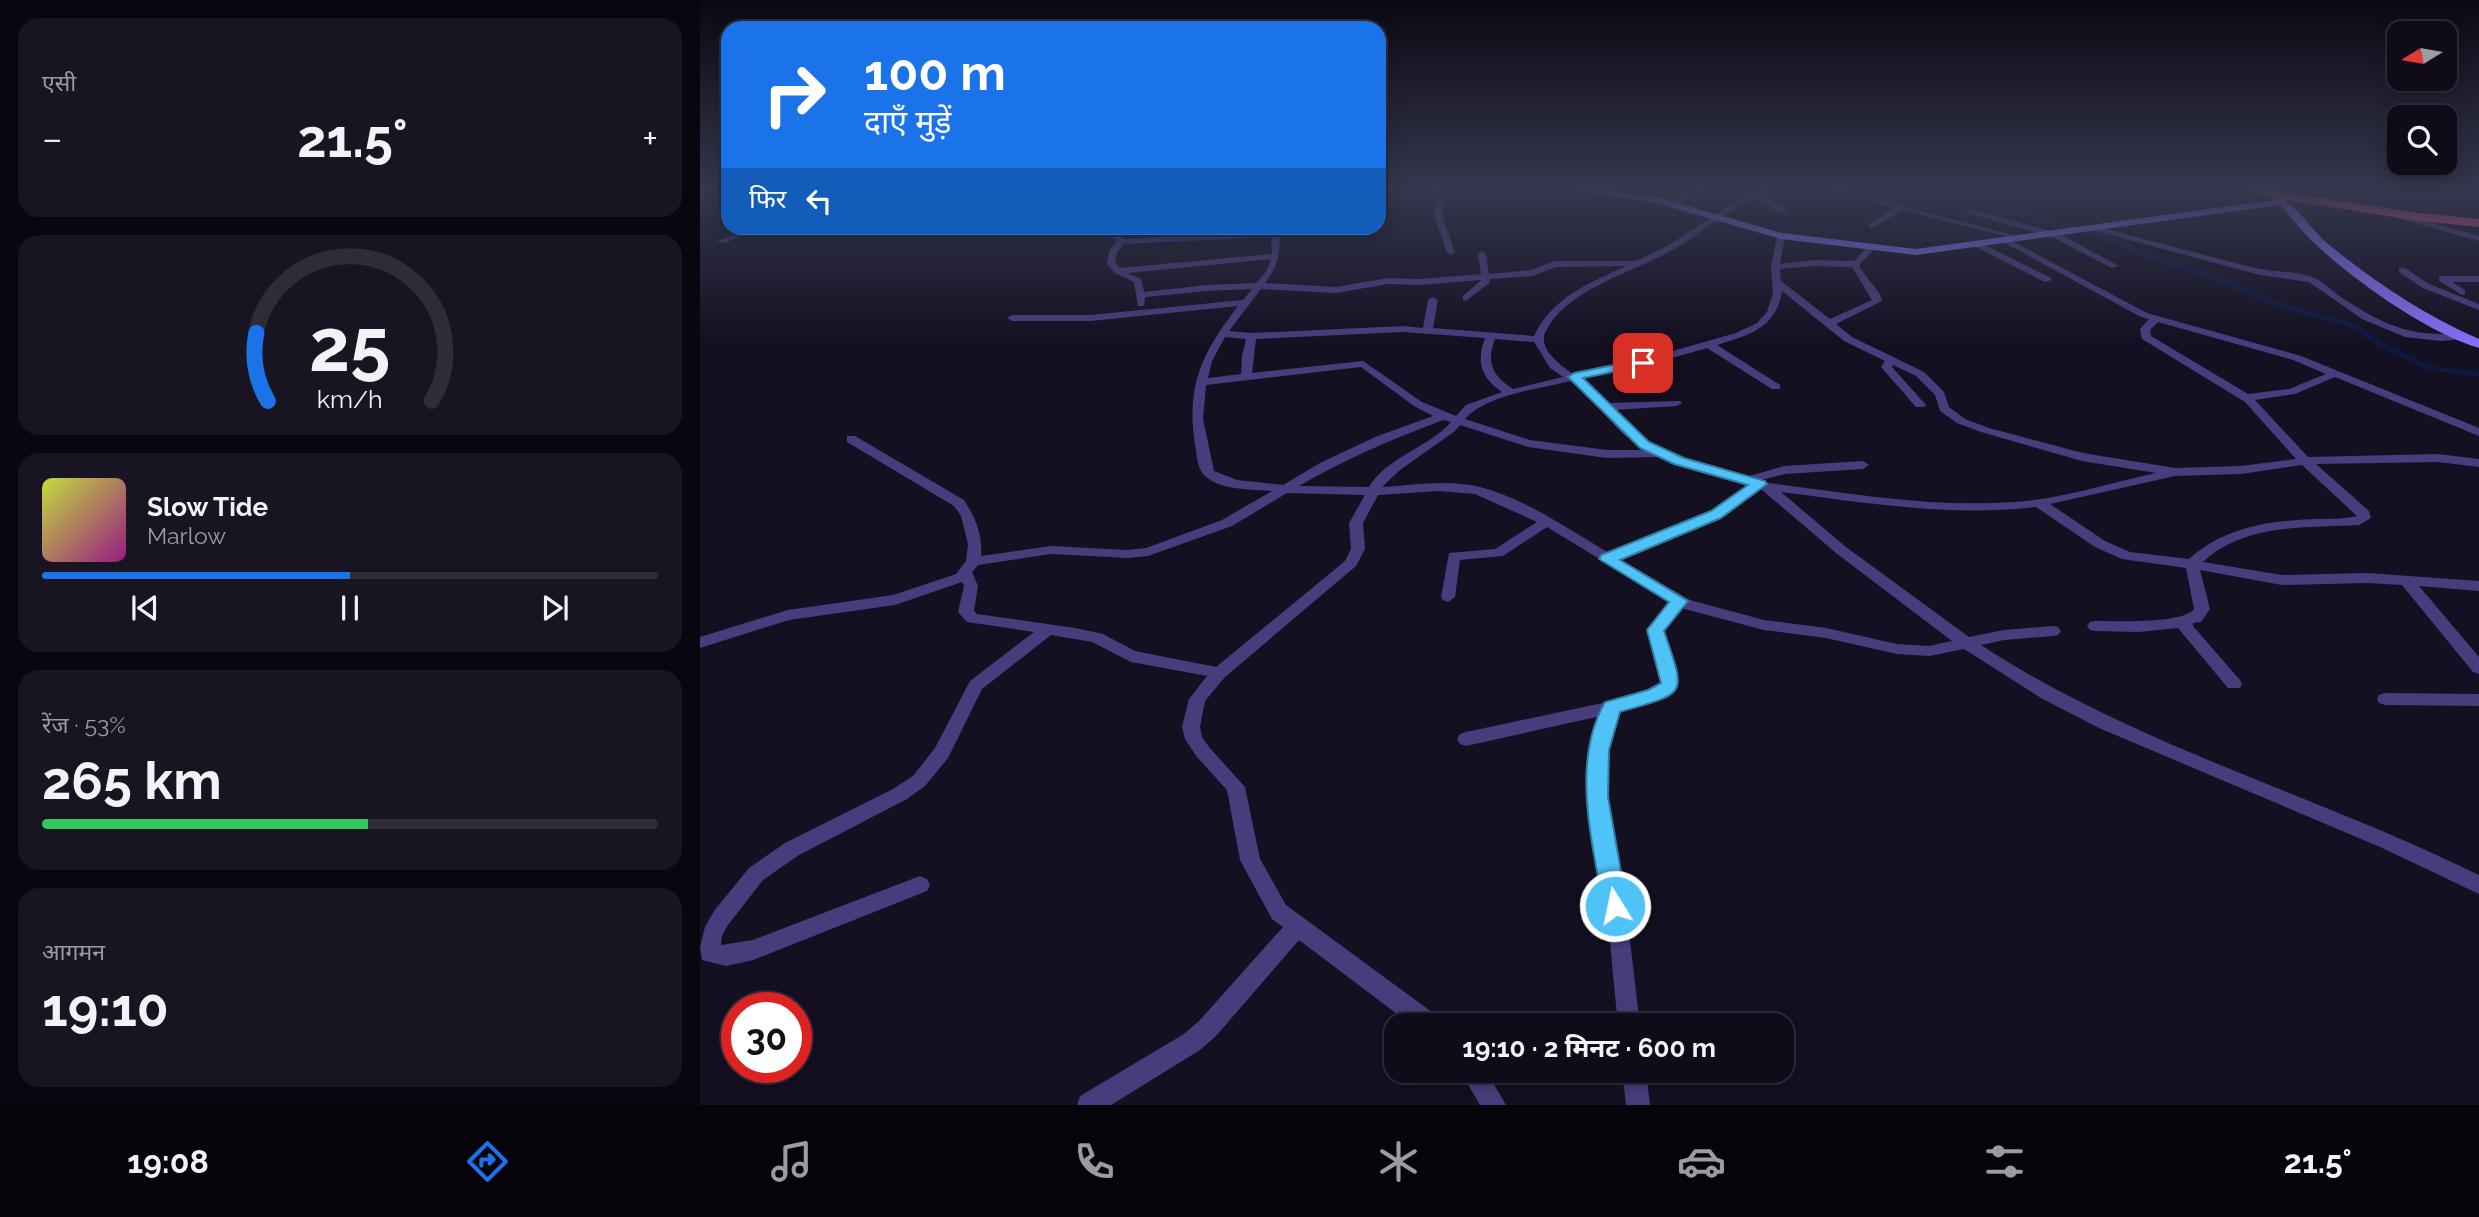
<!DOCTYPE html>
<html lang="hi">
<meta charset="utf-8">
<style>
body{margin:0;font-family:Raleway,"Noto Sans Devanagari",sans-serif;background:#181422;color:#f1f3f6;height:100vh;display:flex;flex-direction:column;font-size:26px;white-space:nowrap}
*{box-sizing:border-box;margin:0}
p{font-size:23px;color:#9b9ba2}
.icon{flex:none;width:38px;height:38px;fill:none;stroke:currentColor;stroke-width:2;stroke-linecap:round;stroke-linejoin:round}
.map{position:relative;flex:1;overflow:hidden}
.details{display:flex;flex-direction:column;gap:18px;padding:18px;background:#08060e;width:700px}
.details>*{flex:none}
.banner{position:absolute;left:21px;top:21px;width:665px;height:214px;border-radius:21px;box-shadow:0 4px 18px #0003,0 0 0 2px #2f2b38;background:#1a73e8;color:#fff;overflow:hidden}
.needle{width:46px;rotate:259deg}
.buttons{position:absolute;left:1687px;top:21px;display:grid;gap:14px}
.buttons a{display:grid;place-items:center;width:70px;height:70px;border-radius:14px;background:#0f0b19;box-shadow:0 4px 18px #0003,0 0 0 2px #2f2b38;font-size:35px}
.speed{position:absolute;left:21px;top:992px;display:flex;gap:14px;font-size:35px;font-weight:700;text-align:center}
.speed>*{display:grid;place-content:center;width:91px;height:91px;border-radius:50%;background:#0f0b19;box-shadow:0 4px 18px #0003,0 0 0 2px #2f2b38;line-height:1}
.speed .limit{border:10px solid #d22;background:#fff;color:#111}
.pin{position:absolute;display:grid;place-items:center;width:60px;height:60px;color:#fff;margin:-30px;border-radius:14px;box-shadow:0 4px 10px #0006}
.me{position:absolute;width:77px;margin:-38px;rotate:350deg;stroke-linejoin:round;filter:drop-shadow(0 0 5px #0008)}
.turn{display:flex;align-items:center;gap:24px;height:147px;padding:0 28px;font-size:32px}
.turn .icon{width:91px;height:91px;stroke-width:2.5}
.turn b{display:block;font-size:49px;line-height:60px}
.then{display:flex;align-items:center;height:66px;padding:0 28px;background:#0003;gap:14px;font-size:26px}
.big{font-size:52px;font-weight:700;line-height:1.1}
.details .widget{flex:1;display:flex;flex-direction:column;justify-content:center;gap:10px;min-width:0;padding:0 24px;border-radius:21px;background:#181422}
.details .dial{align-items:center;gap:0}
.dial svg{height:182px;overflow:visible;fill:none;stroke:#2f2b38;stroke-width:7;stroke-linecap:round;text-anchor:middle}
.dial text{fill:#f1f3f6;stroke:none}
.song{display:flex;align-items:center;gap:21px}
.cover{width:84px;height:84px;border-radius:10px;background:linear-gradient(135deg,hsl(70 70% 55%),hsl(310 70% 35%))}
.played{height:7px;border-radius:4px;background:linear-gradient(90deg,#1a73e8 50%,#2f2b38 50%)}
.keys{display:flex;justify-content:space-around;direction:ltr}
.heat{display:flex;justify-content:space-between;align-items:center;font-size:38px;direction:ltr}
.charge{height:10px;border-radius:5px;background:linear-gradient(90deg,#34c759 53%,#2f2b38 0)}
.trip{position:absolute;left:684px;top:1013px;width:410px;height:70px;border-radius:21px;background:#0f0b19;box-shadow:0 4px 18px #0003,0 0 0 2px #2f2b38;font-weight:700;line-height:70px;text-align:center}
.tabs{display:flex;height:112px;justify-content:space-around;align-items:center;background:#06040a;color:#9b9ba2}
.tabs .icon{width:49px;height:49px}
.tabs .active{color:#1a73e8}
.tabs b{font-size:32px;color:#f1f3f6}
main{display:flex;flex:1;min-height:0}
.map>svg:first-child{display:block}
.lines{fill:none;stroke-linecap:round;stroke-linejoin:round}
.canal{fill:#0d183d;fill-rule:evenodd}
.street{fill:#473d7d;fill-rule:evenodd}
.secondary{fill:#836ff6;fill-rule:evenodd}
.highway{fill:#f4558e;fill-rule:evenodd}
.route{fill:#4fc3f7;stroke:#337fa1;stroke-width:2}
</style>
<main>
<section class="details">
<div class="widget"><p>एसी</p>
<div class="heat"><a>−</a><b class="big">21.5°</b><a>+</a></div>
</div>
<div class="widget dial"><svg viewBox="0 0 100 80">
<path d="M14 69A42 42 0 1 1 86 69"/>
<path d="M14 69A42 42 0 0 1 9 39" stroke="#1a73e8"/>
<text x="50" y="56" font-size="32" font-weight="700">25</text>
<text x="50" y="72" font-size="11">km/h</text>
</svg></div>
<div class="widget">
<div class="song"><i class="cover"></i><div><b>Slow Tide</b><p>Marlow</p></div></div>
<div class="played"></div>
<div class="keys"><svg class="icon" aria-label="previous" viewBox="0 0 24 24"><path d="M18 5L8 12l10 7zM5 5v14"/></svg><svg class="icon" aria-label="pause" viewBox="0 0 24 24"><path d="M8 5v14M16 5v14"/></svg><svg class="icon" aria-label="next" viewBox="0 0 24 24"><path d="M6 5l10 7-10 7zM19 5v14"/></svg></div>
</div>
<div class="widget"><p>रेंज · 53%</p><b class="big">265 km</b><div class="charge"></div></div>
<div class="widget"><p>आगमन</p><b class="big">19:10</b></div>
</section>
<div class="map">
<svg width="1779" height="1105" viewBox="0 0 1779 1105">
<rect width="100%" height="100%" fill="#140f21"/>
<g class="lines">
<path class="canal" d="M1240,189H1251L1308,208L1398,231L1449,253L1531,280L1581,303L1655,323L1685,343L1724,362L1740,367L1779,371V377L1727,370L1678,347L1649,327L1575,307L1525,284L1443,257L1392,235L1302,212Z"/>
<g class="street">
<path d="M736,189H744L742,216L755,252L751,255L747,252L734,216Z"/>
<path d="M998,189H1008L974,205L967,203Z"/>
<path d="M1065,189H1075L1063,195L1087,210V214H1081L1056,198C1027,210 1002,233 974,249C935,272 865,289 845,333C838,349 862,366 873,374L941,360L1036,333L1057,323L1067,312L1073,293L1071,267L1077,236L1081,234L1085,236L1080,264L1114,260L1154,261L1168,246H1174L1175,248L1160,264V268L1180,294L1182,301L1136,324L1152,337L1224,372L1244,392L1249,407L1265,419L1289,428L1383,453L1475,468L1541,466L1596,459L1545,402L1442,339L1440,329L1449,319L1441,317L1305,243L1304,241L1308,239L1447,313L1601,356L1779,428V436L1635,377L1595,394L1555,400L1608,457L1738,454L1779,459V467L1738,462L1616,464L1669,511L1671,518L1659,525C1606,528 1545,523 1503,562L1582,575L1667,573L1779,581V591L1719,586L1779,657V674L1773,672L1702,585L1667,583L1582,585L1500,570L1510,609L1501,622L1493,623V626L1540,680L1542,684L1540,688H1528L1478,628L1439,632L1395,631L1390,630L1387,626L1390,622L1395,621C1416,621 1483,624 1494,609L1486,568L1422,559L1395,547L1336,507C1251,517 1166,503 1081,492L1146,547L1269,637L1304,630L1353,626L1358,627L1361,631L1358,635L1353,636L1304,640L1281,645C1435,746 1615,794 1779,875V894L1680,847L1399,728L1341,698L1264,649L1229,656L1197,654L1126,638L1064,630L981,608L963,631L979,681C974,702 937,706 919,711L908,750L906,797L929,932L940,1026H918L909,932L888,797L890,750L901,716L766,746L760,744L757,739L760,734L766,732L912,701L949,690L962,683L947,630L970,602L847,527L803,556L760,560L755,597L748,602L743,600L741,597L749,553L795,549L837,522L775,494L738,491L678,495L663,523L665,549L656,566L525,677L505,701L500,727L502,737L509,747L545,787L560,859L586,905L740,1018L743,1026H713L599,940L516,1036L500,1050L411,1105H377L380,1096L484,1034L500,1020L583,927L572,919L540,860L527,790L497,757L485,739L482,727L489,699L507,676L431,662L392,642L351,635L282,689L248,758L225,786L207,799L99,855L63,880L28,925L22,936L21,945L53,940L220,876L227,879L230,885L227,891L53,960L26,966L2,960L0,947L5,927L14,911L49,868L85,843L193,789L213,776L235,748L270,681L334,632L267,622L258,612L264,586L262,582L195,605L89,620L0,648V637L88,610L193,595L256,574L266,561L268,544L261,516L254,506L147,442V436H155L264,500C275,517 283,535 281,556L351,546L427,550L446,548L522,520L572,491C552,489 520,491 504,475C497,468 497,455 495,445C486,385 502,353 538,306L390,321H312L307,318L312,315H390L543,300L552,289L506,291L445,297L444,306H438L434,282L415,273L407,264L409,251L417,242L403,228H411L424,239L571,232V228H579C581,250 579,265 565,283L636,287L688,278L719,279L781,274L778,254L782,251L786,254L789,274L831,270L855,261H936L967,246L1042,198ZM571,237L572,254L420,268L415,263L417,252L424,244ZM571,259L567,270L556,283L506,285L444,292L441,279L428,273ZM926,266C890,283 852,297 834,336L733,328L738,300L733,297L728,300L723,328L703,326L552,333L529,331L561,289L636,293L688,284L719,285L781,280L763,296V300L766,301L789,283L790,279L832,276L856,267ZM1114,266L1152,267L1172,300L1130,319L1081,281L1080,269ZM1082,291L1144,341L1185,361L1181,367L1216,407H1224L1226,405L1192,367L1193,365L1216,376L1235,395L1240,411L1257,423L1281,432L1382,461L1456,473C1409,483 1362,499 1314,502C1232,508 1150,493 1069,483L1061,480L1085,474L1163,469L1169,465L1163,461L1084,466L1046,477L983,458L949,442L933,430L914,410L976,406L982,403L980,401L908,403L893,387L881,379L943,366L1007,348L1072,389H1080V385L1017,345C1049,335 1076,329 1082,291ZM1458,322L1593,360L1626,374L1589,389L1548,394L1451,336L1450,330ZM703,332L785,338C776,363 781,377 802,392L766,405L756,416L722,402L663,361L552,373L556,339ZM525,337L546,339L542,356L541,374L508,378L512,361ZM795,339L834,342L850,368L863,377L813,389C792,375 786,363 795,339ZM661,367L714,406L733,416L675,437L620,463L583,485L537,480L514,471L503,419L506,385ZM870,381C899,400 915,435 947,450H907L830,440L765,419C786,395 839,389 870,381ZM743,420L751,422C728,448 687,457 669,487L599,486C645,459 693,439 743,420ZM760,425L828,447L907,458L961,457L975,464L1049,486L1011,512L909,553C870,530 824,498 780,487C749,479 714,485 682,487L700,470L755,431ZM1602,465L1657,516C1644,519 1629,519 1614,519C1568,521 1525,527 1489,559L1430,552L1405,541L1350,504L1475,476L1541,474ZM1061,489L1136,553L1252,641L1229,646L1197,644L1126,628L1064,620L990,600L920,559L1021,518ZM587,493L665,495L649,523L651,549L645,561L516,667L435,651L403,634L375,628L277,614L274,611L278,586L272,572L278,565L351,554L427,558L448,556L532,526Z"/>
<path d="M1124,189H1137L1324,238L1320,240L1203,210L1172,228H1169V224L1195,208Z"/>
<path d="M1270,209L1358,233L1419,266L1412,268L1352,237L1267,213L1266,211Z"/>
<path d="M1690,211L1779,236V241L1687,215L1686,213Z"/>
<path d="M1395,226C1449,240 1502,255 1556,268C1575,273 1597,270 1615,278C1624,282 1632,291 1641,297C1682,324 1710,338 1761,333L1766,336L1761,339L1741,341L1705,337L1662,319L1609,282L1560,275L1392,230V226Z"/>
<path d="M52,228H62L24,243L17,241Z"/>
<path d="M1279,242L1351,278L1352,280L1345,282L1276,247L1275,245Z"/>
<path d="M1699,268H1705L1729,284L1779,304V310L1723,288L1699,272Z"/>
<path d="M1742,276H1779V282H1752L1765,290V294L1762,295L1739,281V277Z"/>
<path d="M1685,693L1779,694V706L1685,705L1679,703L1677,699L1679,695Z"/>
<path d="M760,1071H786L806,1105H780Z"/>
<path d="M922,1071H946L950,1105H926Z"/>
</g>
<path class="secondary" d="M866,189H892L957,197L1082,233L1216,249L1574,200L1578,196C1598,205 1611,230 1628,244C1675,282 1724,315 1779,339V348C1729,334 1650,278 1612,241C1600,230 1591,216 1580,205L1216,255L1081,239L956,203Z"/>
<path class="highway" d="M1544,189H1561L1711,212L1779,219V227L1711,220L1588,200L1583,202Z"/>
</g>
<linearGradient id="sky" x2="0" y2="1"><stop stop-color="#0b0812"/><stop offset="0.55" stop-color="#34374e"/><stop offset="1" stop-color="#34374e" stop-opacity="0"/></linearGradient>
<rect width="1779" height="344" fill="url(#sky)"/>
<path class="route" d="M943,359L947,360V365L883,378L949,442L984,458L1065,481L1067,484L1021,518L920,560L988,601L964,631C987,698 987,692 920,712L909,750L908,797L927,906L923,914L915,917L907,914L903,906C893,842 870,764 905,702L948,690L961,683L947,630L969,602L899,559L901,555L1011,511L1048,485L974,464L940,448L868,377L874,373Z"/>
</svg>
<div class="buttons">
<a><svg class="needle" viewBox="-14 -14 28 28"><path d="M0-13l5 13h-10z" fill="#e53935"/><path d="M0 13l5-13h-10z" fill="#9b9ba2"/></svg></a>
<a><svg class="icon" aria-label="search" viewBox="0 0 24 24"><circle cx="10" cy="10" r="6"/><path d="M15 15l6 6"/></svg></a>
</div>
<div class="speed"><div class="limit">30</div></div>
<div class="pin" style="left:943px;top:363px;background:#d93025"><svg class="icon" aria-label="arrive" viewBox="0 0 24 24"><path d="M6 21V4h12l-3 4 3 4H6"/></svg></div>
<svg class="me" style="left:915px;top:906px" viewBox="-20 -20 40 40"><circle r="17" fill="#4fc3f7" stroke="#fff" stroke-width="3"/><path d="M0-11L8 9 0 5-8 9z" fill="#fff"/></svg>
<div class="trip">19:10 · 2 मिनट · 600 m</div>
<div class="banner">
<div class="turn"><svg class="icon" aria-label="right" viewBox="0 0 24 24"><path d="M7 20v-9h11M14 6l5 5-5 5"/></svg><div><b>100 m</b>दाएँ मुड़ें</div></div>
<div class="then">फिर<svg class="icon" aria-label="left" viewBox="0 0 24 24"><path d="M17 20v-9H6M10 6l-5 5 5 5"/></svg></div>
</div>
</div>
</main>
<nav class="tabs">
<b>19:08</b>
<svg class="icon active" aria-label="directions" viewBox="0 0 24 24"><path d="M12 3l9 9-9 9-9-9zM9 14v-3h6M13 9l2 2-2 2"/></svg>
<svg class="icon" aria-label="music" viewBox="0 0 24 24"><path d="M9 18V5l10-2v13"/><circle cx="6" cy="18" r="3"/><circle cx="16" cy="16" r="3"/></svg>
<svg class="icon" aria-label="phone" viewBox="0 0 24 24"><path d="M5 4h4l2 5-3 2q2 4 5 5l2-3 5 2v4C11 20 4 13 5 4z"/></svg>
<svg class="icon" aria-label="climate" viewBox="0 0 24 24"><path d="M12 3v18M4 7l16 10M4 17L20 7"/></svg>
<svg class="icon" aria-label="car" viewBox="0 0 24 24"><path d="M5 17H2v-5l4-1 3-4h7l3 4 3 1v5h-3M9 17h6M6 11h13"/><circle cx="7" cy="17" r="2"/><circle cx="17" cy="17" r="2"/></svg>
<svg class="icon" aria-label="filters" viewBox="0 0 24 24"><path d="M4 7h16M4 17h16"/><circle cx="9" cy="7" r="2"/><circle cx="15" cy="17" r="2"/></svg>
<b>21.5°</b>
</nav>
